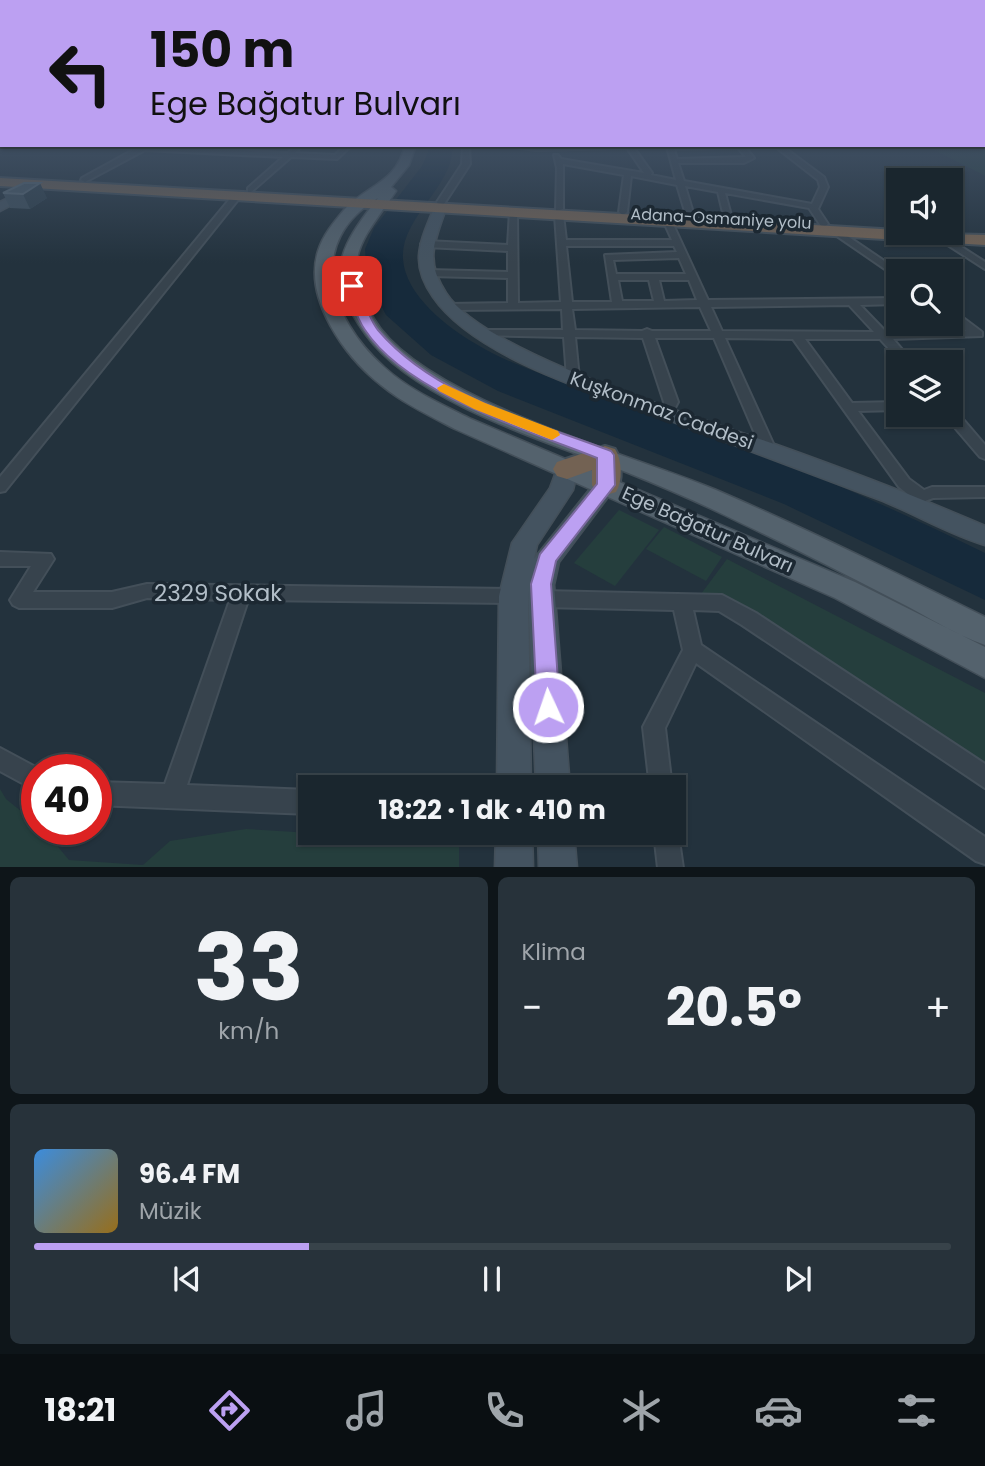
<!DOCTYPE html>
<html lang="tr">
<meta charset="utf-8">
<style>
body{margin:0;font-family:Poppins,sans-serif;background:#27323a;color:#f1f3f6;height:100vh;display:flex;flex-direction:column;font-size:26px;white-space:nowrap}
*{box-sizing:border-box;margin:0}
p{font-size:23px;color:#9fa5aa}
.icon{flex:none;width:38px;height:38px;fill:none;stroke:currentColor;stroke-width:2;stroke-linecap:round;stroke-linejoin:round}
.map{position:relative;height:867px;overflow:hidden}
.details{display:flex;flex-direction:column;gap:10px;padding:10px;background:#0e1519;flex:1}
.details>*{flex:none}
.top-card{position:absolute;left:0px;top:0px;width:985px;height:147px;box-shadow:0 2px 5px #0004,0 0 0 2px #38434a;background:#bca0f2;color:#111;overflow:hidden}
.fabs{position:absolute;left:886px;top:168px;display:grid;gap:14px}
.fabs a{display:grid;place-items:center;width:77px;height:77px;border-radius:0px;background:#1a262e;box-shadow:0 2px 5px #0004,0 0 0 2px #38434a;font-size:35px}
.speed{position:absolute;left:21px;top:754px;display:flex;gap:14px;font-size:35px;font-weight:700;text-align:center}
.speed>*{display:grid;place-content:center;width:91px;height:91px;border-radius:50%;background:#1a262e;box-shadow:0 2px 5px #0004,0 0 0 2px #38434a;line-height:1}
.speed .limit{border:10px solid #d22;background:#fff;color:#111}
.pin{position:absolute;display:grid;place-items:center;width:60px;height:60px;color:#fff;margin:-30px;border-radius:14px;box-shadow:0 4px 10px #0006}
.me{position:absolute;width:77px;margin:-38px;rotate:357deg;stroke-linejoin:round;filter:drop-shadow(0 0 5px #0008)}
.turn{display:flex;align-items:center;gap:24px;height:147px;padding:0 35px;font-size:32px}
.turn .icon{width:91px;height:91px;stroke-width:2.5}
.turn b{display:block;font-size:49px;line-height:60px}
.big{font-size:52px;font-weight:700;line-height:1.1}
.details .card{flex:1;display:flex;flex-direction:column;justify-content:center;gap:10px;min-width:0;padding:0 24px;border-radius:10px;background:#27323a}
.details .dial{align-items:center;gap:0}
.dial b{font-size:91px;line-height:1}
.song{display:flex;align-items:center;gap:21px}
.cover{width:84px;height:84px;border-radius:10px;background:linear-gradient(135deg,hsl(210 70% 55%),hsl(40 70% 35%))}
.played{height:7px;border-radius:4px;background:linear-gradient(90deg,#bca0f2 30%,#38434a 30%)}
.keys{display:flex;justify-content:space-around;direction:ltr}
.heat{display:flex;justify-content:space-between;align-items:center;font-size:38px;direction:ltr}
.details .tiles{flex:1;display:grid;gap:10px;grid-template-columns:1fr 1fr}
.card:last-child{grid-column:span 2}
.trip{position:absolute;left:298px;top:775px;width:388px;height:70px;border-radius:0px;background:#1a262e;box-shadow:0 2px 5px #0004,0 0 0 2px #38434a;font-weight:700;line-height:70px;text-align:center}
.dock{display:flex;height:112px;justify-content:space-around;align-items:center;background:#0a0f12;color:#9fa5aa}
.dock .icon{width:49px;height:49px}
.dock .selected{color:#bca0f2}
.dock b{font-size:32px;color:#f1f3f6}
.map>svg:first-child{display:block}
.green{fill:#253e3d}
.water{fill:#162a3b}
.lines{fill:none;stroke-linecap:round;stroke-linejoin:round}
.street-casing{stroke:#434f59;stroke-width:4}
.secondary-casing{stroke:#434f59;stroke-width:3}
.primary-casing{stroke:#434f59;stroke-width:3}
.highway-casing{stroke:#424e58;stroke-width:4}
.street{fill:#37434d;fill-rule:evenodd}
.secondary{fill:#445360;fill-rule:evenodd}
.primary{fill:#54626d;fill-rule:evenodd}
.highway{fill:#736253;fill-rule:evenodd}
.wall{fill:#3d4e5b}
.shaded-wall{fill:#2d3e4a}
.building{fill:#495a67;stroke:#5a6a76;stroke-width:2}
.route{fill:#bca0f2;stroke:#7a689d;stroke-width:2}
.slow{fill:#f59e0b}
.labels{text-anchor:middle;stroke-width:7;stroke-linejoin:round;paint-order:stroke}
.far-street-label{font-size:16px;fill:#b2bec8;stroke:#1c2832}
.street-label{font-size:19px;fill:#b2bec8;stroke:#1c2832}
.near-street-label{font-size:23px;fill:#b2bec8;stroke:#1c2832}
</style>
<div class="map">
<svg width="985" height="868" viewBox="0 0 985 868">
<rect width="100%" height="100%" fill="#23323d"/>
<g class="green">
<path d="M928,147H985V176L982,174Z"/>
<path d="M619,510L659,530L615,586L574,563Z"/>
<path d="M664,527L722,557L706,581L646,549Z"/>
<path d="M727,559L985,693V771L731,603L701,594Z"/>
<path d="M0,789L6,799L37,824V830H44L69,860L143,865L170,841L246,829L344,835L372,844L439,833H459V867H0Z"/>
</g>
<path class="water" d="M428,145H452C456,185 400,217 403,259C405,295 448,328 476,344C529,376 602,392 659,414C770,455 879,501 985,553V600L784,504L498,391L431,355L386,315L367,278L365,249L374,228L422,166L428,152Z"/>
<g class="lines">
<defs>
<g id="street">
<path d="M82,145H133L288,153L296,145H303L295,153L335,155L345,145H352L337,159L291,157L251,192H248V188L283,157L145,150L85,182L81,180L82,178L135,149Z"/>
<path d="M463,145H469L470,164L444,204H438L437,202L462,164Z"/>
<path d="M497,145L536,146L907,145L785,148L824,177L828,187L818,209L828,224L824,227L821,226L809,208L725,193L732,219L725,221L718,192L685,186L694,216L687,218L677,185L631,176L627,212L623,215L619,212L624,175L563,164V209L556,211L557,168L554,155H558L561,159L644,173L627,148L536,150ZM667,147L676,180L651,175L652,173L634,148ZM738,148L746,157L677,159L674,149ZM746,148H777L818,180L820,187L812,204L684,181L678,163H744L754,158Z"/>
<path d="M234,194L241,196L5,491L0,492V477Z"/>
<path d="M510,211L517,213L518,303L561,302L555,215L559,212L563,215L566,240H672L664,222L671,220L708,300L898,298V304L860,305L886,332L966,331L950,318V310L954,311L982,332V336L893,339L913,362H901L880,339H805L852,403L898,402V410L858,411L909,479L924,490L932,487H985V497L933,498L914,505L908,503L906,499L909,495L899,487L793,339L725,338L776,450L769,455L762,450L714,338H655L678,402L671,415L666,416L659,412L664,402L643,338L575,337L579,378L573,382L567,378L564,337L479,335L477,333L483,330H563L562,309L449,310L444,307L449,304L508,303V278L429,276L424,273L429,270L508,272V251L426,247L421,244L426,241L508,245ZM566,246H674L677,252L605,255L612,302H572ZM679,258L686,274H616L613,260ZM618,280H649L654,301H622ZM659,280H689L697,300L664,301ZM849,305L874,332L722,331L711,307ZM700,307L711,331H652L647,329L642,331L575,330L572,309Z"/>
<path d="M837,229L899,271L898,278L834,234L833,232Z"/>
<path d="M943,235L985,262V269L940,240L938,238Z"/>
<path d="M950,409L955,410L985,445V459L980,457L945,416L950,415Z"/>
<path d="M0,552L51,554L54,559L33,592H112L147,584L513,589L519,591L522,596L519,601L513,603L248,600L187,785L310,790V814L96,805V782L165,784L230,600L147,598L112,608H19L13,605L10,600L31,566H0Z"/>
<path d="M542,591L722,595L756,613L985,764V788L742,625L719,611L693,610L701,645L985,837V864L976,861L696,663L665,728L672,788H650L643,727L683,650L674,610L542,607L536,604L533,599L536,594Z"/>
<path d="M0,748L41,770H37V791L0,771Z"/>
<path d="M674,824L678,833L683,868H658L654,833H674Z"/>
</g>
<g id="secondary">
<path d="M28,188L38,191L0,211V202Z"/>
<path d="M440,204L446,208C435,242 424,259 446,293C486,355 702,418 777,445C847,470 916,496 985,526V545C948,534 914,513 878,499C812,474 746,449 679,424C609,398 476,360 433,297C409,262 420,243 434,208Z"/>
<path d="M567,461L575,464L578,469L573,490L537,545L534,559L598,479L606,477L614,479L617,485L559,562L554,585L570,788H536L528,590L531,788H497L499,596L512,543L550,488L559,464Z"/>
<path d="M496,833H532L533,868H495Z"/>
<path d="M538,833H574L577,868H539Z"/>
</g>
<path id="primary" d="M405,145H416L409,165L391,187L396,191C363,240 338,259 374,319C420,398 630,454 716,490C807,529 896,573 985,617V645C954,634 925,615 895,600C845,574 794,548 743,524C705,505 666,488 626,472C551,443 414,402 366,335C323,276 338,249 378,198C305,242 329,318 384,367C409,390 441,404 471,419L855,582L985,647V678L835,598L455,429C430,416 403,403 381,385C345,357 303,299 318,251C323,235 334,222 344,210C365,186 397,183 405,145Z"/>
<g id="highway">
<path d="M0,178L898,230V233L985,235V245L0,186Z"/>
<path d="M605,446L615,449C622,460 623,481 616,492L606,495L596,492L592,485V470L567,479L557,476L553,469L557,462Z"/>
</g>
</defs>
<use href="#street" class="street-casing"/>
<use href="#secondary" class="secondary-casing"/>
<use href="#primary" class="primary-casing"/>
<use href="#highway" class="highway-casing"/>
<use href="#street" class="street"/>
<use href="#secondary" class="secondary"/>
<use href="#primary" class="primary"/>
<use href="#highway" class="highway"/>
</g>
<path class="wall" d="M24,183L47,198L30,209L10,208L3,193Z"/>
<path class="shaded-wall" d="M40,183L47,198L30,209L23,194Z"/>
<path class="building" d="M24,183H40L23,194L3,193Z"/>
<linearGradient id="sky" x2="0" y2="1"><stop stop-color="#131c22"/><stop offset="0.54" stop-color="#3f4f62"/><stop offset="1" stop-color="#3f4f62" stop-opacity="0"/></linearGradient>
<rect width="985" height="263" fill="url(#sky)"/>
<path class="route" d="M352,282L358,286C364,300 369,319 378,330C435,397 532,421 611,451L614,455L615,485L556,561L551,584L560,707L557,715L548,718L540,715L537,707L531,584L540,554L597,484V458C529,431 406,393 365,330C356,318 352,300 346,286Z"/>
<path class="slow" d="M444,384L485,403L558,431L560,435L552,440L547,438L474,409L439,391L437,388Z"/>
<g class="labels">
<g class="far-street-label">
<text transform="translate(721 218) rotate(3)" y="6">Adana-Osmaniye yolu</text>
</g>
<g class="street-label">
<text transform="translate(662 410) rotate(20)" y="7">Kuşkonmaz Caddesi</text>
<text transform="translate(708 529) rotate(24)" y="7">Ege Bağatur Bulvarı</text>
</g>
<g class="near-street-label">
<text x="218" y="601">2329 Sokak</text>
</g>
</g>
</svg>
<div class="fabs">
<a><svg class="icon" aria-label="sound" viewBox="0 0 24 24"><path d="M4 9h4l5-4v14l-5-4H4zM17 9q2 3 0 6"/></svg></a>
<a><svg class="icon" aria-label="search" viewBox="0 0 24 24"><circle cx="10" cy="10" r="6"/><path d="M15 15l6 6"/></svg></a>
<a><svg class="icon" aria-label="layers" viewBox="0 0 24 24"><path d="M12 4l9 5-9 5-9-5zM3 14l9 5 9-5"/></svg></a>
</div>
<div class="speed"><div class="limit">40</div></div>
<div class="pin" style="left:352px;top:286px;background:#d93025"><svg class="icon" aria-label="arrive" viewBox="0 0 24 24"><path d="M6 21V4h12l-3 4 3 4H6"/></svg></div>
<svg class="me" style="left:548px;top:707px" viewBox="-20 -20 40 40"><circle r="17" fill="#bca0f2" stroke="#fff" stroke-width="3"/><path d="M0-11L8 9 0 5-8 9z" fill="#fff"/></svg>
<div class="trip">18:22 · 1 dk · 410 m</div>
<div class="top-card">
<div class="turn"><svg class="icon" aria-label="left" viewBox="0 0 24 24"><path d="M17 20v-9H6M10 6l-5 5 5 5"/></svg><div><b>150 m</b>Ege Bağatur Bulvarı</div></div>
</div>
</div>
<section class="details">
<div class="tiles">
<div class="card dial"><b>33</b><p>km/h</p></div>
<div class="card"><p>Klima</p>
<div class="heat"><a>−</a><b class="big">20.5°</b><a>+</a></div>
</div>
<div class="card">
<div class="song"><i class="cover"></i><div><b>96.4 FM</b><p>Müzik</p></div></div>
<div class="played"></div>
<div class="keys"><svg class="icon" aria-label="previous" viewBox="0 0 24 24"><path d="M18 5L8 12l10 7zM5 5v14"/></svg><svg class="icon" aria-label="pause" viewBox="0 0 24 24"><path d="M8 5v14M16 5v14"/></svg><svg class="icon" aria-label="next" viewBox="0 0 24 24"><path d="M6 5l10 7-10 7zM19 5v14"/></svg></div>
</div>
</div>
</section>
<nav class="dock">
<b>18:21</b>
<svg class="icon selected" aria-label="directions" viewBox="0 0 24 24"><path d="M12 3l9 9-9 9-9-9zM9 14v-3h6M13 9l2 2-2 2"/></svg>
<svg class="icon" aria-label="music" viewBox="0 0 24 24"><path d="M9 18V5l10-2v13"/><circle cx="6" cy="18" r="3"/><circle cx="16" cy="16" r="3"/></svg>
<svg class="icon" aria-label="phone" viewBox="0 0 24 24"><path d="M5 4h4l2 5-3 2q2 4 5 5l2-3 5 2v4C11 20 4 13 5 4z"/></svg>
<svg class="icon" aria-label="climate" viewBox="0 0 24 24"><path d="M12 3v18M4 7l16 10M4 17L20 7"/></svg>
<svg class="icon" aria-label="car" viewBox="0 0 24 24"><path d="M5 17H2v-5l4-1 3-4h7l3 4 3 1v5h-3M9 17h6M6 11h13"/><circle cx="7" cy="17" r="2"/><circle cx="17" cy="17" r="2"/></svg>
<svg class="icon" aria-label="filters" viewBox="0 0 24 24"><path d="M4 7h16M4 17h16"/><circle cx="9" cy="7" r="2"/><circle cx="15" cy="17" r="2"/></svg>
</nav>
